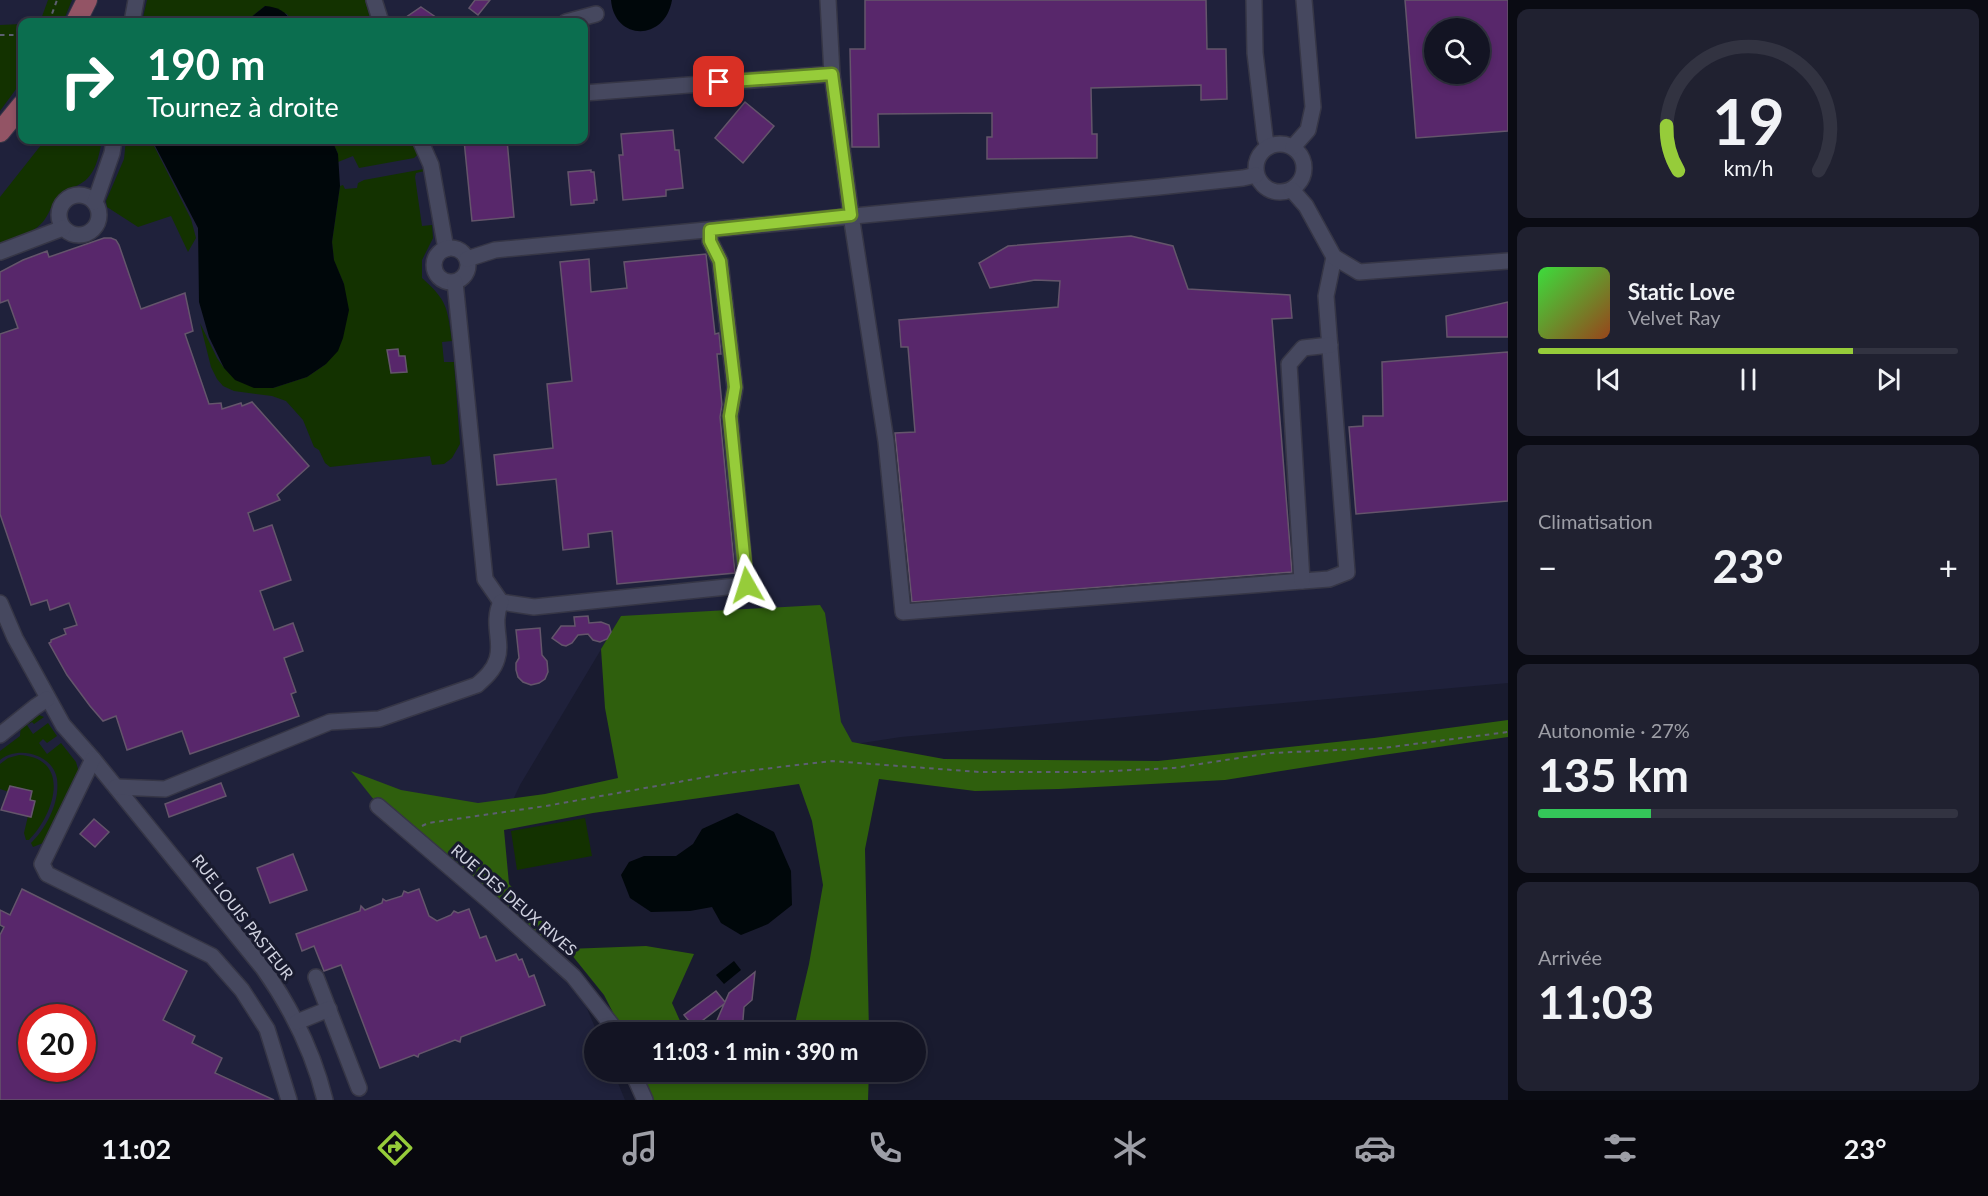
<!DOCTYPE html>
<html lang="fr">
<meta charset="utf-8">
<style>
body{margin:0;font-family:Lato,sans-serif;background:#202130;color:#f1f3f6;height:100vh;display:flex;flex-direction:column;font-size:22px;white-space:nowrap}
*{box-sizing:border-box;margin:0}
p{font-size:20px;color:#9d9ea6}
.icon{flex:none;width:33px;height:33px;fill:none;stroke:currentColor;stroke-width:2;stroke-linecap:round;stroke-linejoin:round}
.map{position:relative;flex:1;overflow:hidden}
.side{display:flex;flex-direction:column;gap:9px;padding:9px;background:#0a0b13;width:480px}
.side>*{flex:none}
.guide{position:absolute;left:18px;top:18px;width:570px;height:126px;border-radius:12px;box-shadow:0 3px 9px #0003,0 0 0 2px #323341;background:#0b6e4f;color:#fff;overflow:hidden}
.controls{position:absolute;left:1424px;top:18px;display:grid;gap:12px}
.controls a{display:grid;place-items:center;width:66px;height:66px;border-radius:50%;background:#131423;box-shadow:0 3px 9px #0003,0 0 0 2px #323341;font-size:30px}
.speed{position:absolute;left:18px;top:1004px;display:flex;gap:12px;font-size:30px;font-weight:700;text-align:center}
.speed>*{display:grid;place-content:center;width:78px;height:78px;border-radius:50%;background:#131423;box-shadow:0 3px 9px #0003,0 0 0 2px #323341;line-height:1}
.speed .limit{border:9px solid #d22;background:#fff;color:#111}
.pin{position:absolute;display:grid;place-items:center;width:51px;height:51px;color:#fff;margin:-26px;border-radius:12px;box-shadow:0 3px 9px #0006}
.me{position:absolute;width:66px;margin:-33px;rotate:354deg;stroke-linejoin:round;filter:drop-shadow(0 0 4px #0008)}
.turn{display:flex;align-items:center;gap:21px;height:126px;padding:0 30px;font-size:27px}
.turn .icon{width:78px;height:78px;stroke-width:2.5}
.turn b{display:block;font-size:42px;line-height:51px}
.big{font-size:45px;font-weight:700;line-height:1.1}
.side .widget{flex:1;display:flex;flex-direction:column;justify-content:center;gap:9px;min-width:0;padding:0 21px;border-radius:12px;background:#202130}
.side .dial{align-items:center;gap:0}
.dial svg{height:156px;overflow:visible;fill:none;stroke:#323341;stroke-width:7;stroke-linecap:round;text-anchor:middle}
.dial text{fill:#f1f3f6;stroke:none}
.song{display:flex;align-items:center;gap:18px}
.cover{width:72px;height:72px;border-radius:9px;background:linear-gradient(135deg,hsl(120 70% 55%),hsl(20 70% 35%))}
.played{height:6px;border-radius:3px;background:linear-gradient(90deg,#96cc3a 75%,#323341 75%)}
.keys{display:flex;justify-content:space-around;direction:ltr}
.heat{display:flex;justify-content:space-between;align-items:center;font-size:33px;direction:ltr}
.charge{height:9px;border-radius:4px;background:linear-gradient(90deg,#34c759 27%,#323341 0)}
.trip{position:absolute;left:584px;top:1022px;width:342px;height:60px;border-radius:30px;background:#131423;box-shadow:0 3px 9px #0003,0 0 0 2px #323341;font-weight:700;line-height:60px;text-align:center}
.dock{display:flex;height:96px;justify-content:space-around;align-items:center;background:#08080e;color:#9d9ea6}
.dock .icon{width:42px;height:42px}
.dock .active{color:#96cc3a}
.dock b{font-size:27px;color:#f1f3f6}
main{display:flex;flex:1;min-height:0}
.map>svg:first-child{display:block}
.built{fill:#1f213b;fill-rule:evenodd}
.green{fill:#133200}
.forest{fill:#2f5f0d}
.water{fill:#00070a}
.building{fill:#58276b;stroke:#64556b;stroke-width:1.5;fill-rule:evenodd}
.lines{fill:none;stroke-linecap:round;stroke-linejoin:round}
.minor-casing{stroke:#363646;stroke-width:18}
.major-casing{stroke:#363646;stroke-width:22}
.path{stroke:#5d5f71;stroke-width:2;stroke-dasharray:4.5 4.5;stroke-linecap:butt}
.minor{stroke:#46485f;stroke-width:15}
.major{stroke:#935465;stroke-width:20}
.route-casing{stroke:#628526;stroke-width:15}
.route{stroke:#96cc3a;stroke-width:10}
.labels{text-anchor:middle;stroke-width:6;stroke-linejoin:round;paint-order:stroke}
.street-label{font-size:16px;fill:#d0d2e0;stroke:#191b2f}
</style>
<main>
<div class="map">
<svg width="1508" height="1100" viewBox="0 0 1508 1100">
<rect width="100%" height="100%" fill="#191b2f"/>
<path class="built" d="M0,0H1508V683L901,737L829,748L621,616L520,785L487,856L573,976L597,1032H594V1071H613L625,1100H0ZM22,22H584V140H22ZM1434,28H1479V74H1434ZM32,1017H82V1068H32Z"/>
<g class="green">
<path d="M48,0H72L63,22H40Z"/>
<path d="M147,0H365L371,22H292L287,14L265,6L245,22H142Z"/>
<path d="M22,24V81L0,111V25Z"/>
<path d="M45,140H102C99,155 96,176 80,184C73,188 66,189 59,195C53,201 50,212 45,219C35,234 16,237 0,243V197Z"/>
<path d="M126,140H151L191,219L196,238L188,252L171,216L138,227L107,207L106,201L124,159Z"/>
<path d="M332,140H413L419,153L414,158L359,168L353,156L338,162V154Z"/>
<path d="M424,169L425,171L416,173L415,177L422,226L432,225L433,238L422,260V278C448,301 447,308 452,341L442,342L444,362H454L460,444L452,458L444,464L432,465L430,456L330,467L325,463L319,450L314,447L303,420L286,401L272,396L234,391L223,386L217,379L211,367L200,323L217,358L224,368L273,388L307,377L326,364L344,284L334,261L332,242L340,186L343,185L345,189L357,188L358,183L364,180Z"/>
<path d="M39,715L44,717L34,724L32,722L27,725L33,734L48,723L57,736L47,743L43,739L39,743L47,754L61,743L76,762L78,769V782L48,841L33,847L31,843C47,827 60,802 57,779C53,754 18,745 0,760V751L20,736C20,723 28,719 39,715Z"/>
<path d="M19,755C73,758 54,815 29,840H26L24,833L28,816L32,817L35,802L30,800L32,791L10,786L9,792L0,789V764L8,758Z"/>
<path d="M585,818L592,856L517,870L511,831Z"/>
</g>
<g class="forest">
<path d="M820,605L825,613L841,722L852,742L944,759L1158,761L1374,738L1508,720V737L1376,756L1225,780L1059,789L975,791L879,779L865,849L869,1032H793L809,964L823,885L812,821L799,784L593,813L504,830L509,884L551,932L541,955L405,839L351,771L401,790L478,803L545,794L618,778L605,708L601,649L621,616Z"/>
<path d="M646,946L694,954L672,1003L685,1032H623L604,995L567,949Z"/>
<path d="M642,1071H729L734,1074H769L771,1071H869L868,1100H653Z"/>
</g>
<g class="water">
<path d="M611,0H672C665,42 614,41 611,0Z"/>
<path d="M265,6C278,7 285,11 292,22H245Z"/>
<path d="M152,140H332L338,154L340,186L332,242L334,260L344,284L349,310L343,338L338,351L326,364L307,377L273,388H254L235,380L224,368L209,337L199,302L198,228Z"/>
<path d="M737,813L774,832L791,871L792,905L768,924L741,935L721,923L712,907L690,911L651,912L630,898L621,875L629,862L644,856H676L693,844L702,829Z"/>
<path d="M734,961L741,970L724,984L716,975Z"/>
</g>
<g class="building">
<path d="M475,0H490L478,15L469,8Z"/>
<path d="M865,0H1206L1207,49H1226L1227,99L1201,100V85L1091,88L1092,134H1097V158L987,159V137H992V113L878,114L879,147H852L850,49H865Z"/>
<path d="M1405,0H1508V131L1416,138ZM1434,28H1479V74H1434Z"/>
<path d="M421,7L443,22H399Z"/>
<path d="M745,102L774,126L743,163L715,138Z"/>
<path d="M673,130L675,150H679L683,188L666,190V196L623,200L619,155H623L621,134Z"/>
<path d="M464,140H507L514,217L472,221Z"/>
<path d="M591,170V172H594L597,200H594V203L571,205L568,172Z"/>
<path d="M1131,236L1173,246L1188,289L1290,295L1292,318L1272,319L1292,572L912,602L895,433L915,432L908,347H901L899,320L1058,307L1060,281L1035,280L990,288L979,263L1008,246Z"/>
<path d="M104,238H111L116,240L119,245L141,309L185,293L193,331L185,334L209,404L221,403L222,409L241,403L242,406L252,402L309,466L277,495L280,500L248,513L254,531L272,525L291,580L260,591L274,630L293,623L303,651L284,658L296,692L291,694L299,716L190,754L182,731L127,750L116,716L103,721L90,706L67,675L49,643L51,642V640L66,634L64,629L77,625L69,603L50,610L47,600L31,605L0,514V334L18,328L8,300L0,303V272L23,260L47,251L49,257Z"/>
<path d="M706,254L715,334L719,333L721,354H717L722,405L720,417L735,573L617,584L612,531L588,534L589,547L563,550L556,479L497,485L494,455L553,448L547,384L572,381L560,262L589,259L591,292L627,288L624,262Z"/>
<path d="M1508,302V337H1447L1446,316Z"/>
<path d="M398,349L399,356H405L407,372L391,373L387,350Z"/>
<path d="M1508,352V501L1356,514L1349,427L1363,426V416H1383L1382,362Z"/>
<path d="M588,616L589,623L601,622L609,625L611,632L607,639L600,642L593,640L588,634L578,635L572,643L566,646L562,645L552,638L561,626H575L574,617Z"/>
<path d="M540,628L542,655L547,661L548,672L545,679L539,683L531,685L523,682L518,677L516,670V663L519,658L516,630Z"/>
<path d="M221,783L226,796L169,817L165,804Z"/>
<path d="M10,786L32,791L30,800L35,801L31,817L1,810Z"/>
<path d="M94,819L109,832L95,847L80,834Z"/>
<path d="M293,854L307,890L270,903L257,868Z"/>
<path d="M22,889L187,971L163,1020L195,1036L192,1043L222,1058L215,1073L274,1100H0V935L4,927L0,925V910L10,915ZM32,1017H82V1068H32Z"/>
<path d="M419,889L429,916L437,921L451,915L454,911L458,913L469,909L480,938L486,936L496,961L516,954L519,960L522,959L529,977L534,975L545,1005L461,1037L460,1042L455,1040L419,1054L418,1057L414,1055L380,1068L341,965L324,971L314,946L302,951L296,934L360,911L361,906L365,910L382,903L383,899L386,901L402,896L404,891L408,893Z"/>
<path d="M755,972L752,1000L744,1007L742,1032H712L724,1004L694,1027L684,1015L716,991L725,1002L729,993Z"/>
</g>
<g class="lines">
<defs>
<g id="minor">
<path d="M374,0L381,22"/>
<path d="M828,0L832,74L851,215L886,441L903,612L1329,579L1347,572L1326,296L1334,257"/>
<path d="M1254,0L1255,53L1265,138L1268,146"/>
<path d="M132,22L136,0"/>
<path d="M566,22L596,14"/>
<path d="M584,93L832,74"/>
<path d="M420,140L431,165L446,249"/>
<circle cx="1280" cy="168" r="24"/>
<path d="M1293,147L1308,130L1313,107L1304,0"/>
<path d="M1292,190L1306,206L1334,257L1359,272L1508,261"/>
<circle cx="79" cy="215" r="20"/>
<path d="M95,202L112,153L114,140"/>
<circle cx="451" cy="265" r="17"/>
<path d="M0,252L63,228"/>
<path d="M467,259L495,250L1159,187L1243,178L1256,175"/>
<path d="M455,282L485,579L501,602L534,607L746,585L730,416L735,388L720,261L710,241V230"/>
<path d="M1302,581L1289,364L1303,348L1330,345"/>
<path d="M0,603L15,638L63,725L93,759L263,968C292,1009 313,1051 325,1100"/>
<path d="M0,735L35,707L47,699"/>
<path d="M93,759L42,864L47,874L212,956L242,990L267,1029L289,1100"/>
<path d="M116,787L165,789L330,722L379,719L477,685C485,678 494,670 497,659C503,642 491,623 501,602"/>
<path d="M378,806L495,906L573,976L611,1024L614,1032"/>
<path d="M316,977L359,1088"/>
<path d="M297,1022L329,1009"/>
<path d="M632,1071L645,1100"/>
</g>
<g id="major">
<path d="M76,22L87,0"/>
<path d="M0,132L22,105"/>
</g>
</defs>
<use href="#minor" class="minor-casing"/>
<use href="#major" class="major-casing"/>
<g class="path">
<path d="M49,22L57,0"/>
<path d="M0,35H22"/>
<path d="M422,826L428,823L546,806L728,773L832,761L980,772H1091L1174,768L1271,753L1383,748L1508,732"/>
</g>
<use href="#minor" class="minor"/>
<use href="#major" class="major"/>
</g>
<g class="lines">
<defs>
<path id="route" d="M719,82L832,74L851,215L710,230V241L720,261L735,387L730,416L747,585"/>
</defs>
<use href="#route" class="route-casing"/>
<use href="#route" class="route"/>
</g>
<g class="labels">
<g class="street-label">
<text transform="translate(514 900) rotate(41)" y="6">RUE DES DEUX RIVES</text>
<text transform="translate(243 917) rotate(52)" y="6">RUE LOUIS PASTEUR</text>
</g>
</g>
</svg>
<div class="controls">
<a><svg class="icon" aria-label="search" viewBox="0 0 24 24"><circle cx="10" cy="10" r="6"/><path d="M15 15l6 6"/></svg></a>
</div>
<div class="speed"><div class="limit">20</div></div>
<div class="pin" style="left:719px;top:82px;background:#d93025"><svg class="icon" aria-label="arrive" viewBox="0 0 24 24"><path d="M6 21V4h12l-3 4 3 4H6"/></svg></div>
<svg class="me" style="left:747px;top:585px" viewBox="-20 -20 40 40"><path d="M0-17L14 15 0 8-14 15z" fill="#96cc3a" stroke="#fff" stroke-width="4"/></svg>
<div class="trip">11:03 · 1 min · 390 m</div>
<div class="guide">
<div class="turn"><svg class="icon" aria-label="right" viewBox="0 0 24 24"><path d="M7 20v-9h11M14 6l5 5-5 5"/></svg><div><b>190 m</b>Tournez à droite</div></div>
</div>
</div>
<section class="side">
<div class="widget dial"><svg viewBox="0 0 100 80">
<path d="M14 69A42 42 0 1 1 86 69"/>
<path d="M14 69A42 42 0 0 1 8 46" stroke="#96cc3a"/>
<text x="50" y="56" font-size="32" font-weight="700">19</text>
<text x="50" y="72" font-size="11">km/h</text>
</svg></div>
<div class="widget">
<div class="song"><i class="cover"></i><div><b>Static Love</b><p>Velvet Ray</p></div></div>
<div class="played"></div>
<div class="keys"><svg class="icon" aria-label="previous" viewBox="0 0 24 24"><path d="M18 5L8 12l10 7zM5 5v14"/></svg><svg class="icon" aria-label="pause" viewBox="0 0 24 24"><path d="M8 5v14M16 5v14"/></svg><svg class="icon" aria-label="next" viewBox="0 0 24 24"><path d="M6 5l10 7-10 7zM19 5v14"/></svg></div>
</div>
<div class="widget"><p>Climatisation</p>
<div class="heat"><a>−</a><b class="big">23°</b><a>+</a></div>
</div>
<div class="widget"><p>Autonomie · 27%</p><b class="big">135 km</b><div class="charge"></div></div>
<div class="widget"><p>Arrivée</p><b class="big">11:03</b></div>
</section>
</main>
<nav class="dock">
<b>11:02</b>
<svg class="icon active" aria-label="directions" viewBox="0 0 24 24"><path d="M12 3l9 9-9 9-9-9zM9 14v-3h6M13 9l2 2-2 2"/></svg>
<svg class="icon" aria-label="music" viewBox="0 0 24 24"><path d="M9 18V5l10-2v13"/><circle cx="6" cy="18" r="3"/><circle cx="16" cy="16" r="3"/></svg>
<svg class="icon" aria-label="phone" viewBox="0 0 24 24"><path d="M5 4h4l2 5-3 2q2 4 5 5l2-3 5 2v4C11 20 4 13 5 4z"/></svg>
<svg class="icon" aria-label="climate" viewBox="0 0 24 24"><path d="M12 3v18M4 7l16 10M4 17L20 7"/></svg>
<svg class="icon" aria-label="car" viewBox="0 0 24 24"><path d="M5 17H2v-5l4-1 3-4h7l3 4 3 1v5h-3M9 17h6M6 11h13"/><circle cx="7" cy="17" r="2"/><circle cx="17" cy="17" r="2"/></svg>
<svg class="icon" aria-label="filters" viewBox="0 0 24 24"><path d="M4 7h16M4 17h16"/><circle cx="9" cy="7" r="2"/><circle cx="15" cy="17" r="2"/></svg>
<b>23°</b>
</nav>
